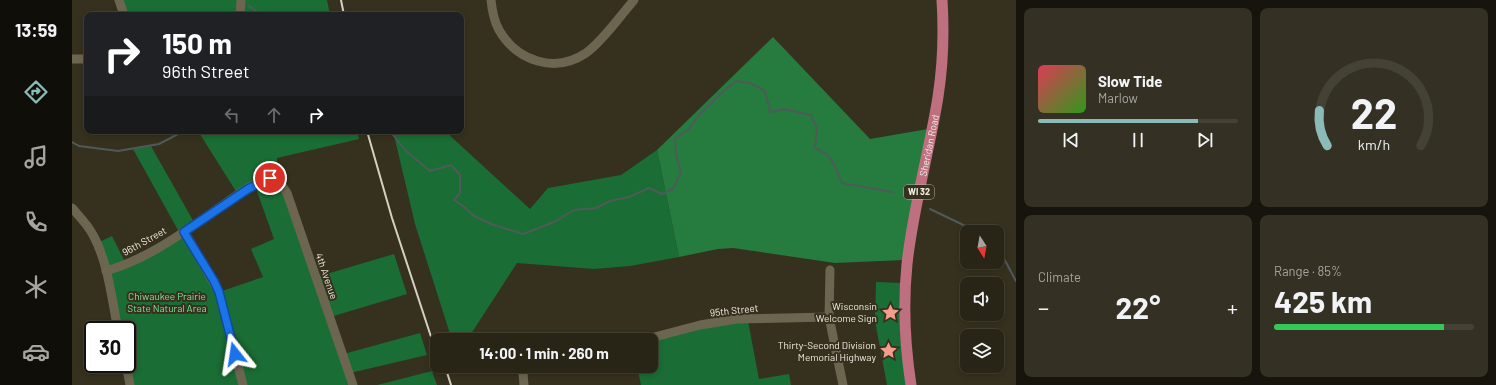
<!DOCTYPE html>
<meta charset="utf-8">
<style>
body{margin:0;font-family:Barlow,sans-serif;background:#343023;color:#f1f3f6;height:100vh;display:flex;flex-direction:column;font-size:15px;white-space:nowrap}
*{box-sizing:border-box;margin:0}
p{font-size:13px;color:#a5a4a1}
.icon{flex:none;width:22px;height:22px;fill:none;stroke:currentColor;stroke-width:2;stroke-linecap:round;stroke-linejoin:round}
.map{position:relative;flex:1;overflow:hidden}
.side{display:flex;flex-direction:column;gap:8px;padding:8px;background:#16140c;width:480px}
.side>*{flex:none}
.guide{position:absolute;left:12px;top:12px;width:380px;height:122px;border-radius:8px;box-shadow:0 2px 6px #0003,0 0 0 1px #444135;background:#202124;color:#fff;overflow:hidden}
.needle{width:26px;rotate:169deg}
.controls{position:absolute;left:888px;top:225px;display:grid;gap:8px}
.controls a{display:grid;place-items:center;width:44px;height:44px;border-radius:8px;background:#282416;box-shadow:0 2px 6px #0003,0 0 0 1px #444135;font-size:20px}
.speed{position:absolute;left:12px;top:321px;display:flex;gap:8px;font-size:20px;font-weight:700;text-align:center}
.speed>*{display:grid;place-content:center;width:52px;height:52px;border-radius:50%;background:#282416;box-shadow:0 2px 6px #0003,0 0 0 1px #444135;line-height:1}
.speed .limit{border:2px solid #111;border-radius:6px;background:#fff;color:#111}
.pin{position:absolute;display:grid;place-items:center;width:34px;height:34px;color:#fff;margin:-17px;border:2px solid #fff;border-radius:50%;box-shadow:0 1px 4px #0007}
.me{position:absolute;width:44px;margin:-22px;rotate:345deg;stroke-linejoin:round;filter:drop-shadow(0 0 3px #0008)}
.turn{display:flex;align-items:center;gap:14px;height:84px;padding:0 12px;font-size:18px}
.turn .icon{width:52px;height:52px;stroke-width:2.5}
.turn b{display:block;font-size:28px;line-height:34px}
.lanes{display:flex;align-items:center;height:38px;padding:0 12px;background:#0003;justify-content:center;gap:20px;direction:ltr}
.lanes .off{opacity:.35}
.big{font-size:30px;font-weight:700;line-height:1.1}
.side .card{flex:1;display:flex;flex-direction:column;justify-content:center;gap:6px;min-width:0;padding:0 14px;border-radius:8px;background:#343023}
.side .dial{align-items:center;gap:0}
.dial svg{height:104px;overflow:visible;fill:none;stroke:#444135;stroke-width:7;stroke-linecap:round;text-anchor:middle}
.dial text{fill:#f1f3f6;stroke:none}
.song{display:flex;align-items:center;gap:12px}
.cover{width:48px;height:48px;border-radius:6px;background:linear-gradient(135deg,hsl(350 70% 55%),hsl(110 70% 35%))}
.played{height:4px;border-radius:2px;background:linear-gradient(90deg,#8bbbb9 80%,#444135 80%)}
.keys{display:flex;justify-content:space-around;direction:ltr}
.heat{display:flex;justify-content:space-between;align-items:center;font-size:22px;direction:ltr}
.charge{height:6px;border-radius:3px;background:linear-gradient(90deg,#34c759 85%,#444135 0)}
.side .tiles{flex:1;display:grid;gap:8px;grid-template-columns:repeat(2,1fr)}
.trip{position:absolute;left:358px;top:333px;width:228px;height:40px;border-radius:8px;background:#282416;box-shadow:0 2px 6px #0003,0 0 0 1px #444135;font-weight:700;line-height:40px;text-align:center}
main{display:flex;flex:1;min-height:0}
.tab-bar{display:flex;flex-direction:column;width:72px;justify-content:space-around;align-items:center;background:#100e09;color:#a5a4a1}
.tab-bar .icon{width:28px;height:28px}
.tab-bar .selected{color:#8bbbb9}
.tab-bar b{font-size:18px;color:#f1f3f6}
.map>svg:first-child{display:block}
.green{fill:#1a6d34}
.forest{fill:#267b3f}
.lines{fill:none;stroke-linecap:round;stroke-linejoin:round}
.stream{stroke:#4f5a5a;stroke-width:2}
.minor{stroke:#6c6651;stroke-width:9}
.major{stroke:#be6f80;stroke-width:11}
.rail{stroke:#d5d0c4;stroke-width:2}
.route-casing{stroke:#114b97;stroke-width:10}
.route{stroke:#1a73e8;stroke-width:7}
.labels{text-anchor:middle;stroke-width:4;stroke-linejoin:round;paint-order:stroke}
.shield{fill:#36301e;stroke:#b8b4a6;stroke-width:1}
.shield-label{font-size:9px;font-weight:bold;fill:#f0ece1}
.street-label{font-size:10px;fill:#f0ece1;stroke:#36301e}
.park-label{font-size:10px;fill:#7be693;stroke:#36301e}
.poi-label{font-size:10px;fill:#f0ece1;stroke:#36301e;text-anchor:end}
</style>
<main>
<nav class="tab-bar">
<b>13:59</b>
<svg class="icon selected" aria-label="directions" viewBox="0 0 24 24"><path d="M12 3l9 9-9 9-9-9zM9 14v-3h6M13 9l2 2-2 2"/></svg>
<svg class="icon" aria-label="music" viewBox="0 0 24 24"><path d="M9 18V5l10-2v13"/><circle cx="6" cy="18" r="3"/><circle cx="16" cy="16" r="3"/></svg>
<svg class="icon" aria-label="phone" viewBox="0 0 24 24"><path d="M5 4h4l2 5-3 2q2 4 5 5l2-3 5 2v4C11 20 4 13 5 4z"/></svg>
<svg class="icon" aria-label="climate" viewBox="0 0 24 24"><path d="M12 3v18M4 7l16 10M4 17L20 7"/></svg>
<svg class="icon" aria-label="car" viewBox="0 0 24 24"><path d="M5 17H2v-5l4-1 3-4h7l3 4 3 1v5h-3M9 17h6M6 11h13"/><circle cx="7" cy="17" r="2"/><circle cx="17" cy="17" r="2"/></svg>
</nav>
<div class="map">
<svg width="944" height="385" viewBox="0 0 944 385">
<rect width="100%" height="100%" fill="#36301e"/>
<g class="green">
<path d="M49,0H255L258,15H55Z"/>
<path d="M126,131H285L287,139L205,158L206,183L209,188L241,278L322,254L335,294L255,318L268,355L348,333L355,355L274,374L278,385H174L147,292L191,277L179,249L202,239L182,183L165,193Z"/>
<path d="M321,131H373L458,209L476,188L549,175L585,150L607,257L558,266L522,269L445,263L395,340H380L343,224Z"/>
<path d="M79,146L123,224L114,234L144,286L167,385H62L55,354V330H50L27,242L40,236L54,264L107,232L61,149Z"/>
<path d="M804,282L831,283L835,385H815L803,321Z"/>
<path d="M676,321L687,379L717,374L719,385H569L565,366H579V340L638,326Z"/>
<path d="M360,371L365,385H305Z"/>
</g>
<path class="forest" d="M701,37L798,139L856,129L832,260L763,263L661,248L646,249L607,257L585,150Z"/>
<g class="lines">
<g class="stream">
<path d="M177,6L190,15"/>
<path d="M318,131L334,151L358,171L379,165L388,175V193L382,200L390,205L402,216L419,224L451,234L482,222L502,210L524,208L538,201L557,197L577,188L590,194L601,189L609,172L604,155L603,138L616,130L627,115L648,94L664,81L678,83L693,91L698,112L712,109L739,115L745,128L743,148C761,155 763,167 770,183L820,192"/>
<path d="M0,142L7,146L46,151L87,144L112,131"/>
<path d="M858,209L906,232"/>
<path d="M925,250L929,253L944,281"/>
</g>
<g class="minor">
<path d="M47,0L52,15"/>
<path d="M419,0C420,10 422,21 427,30C445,61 483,74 514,53C530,42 549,15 562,0"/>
<path d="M168,15L169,0"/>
<path d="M0,59H15"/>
<path d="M0,208C7,216 16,225 21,235C36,262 40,300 46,330"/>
<path d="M112,231L147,292L171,385"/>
<path d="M758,270L757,317L771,385"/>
<path d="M34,271C76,259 112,232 148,207C163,197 178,184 195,179C200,177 203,179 207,181L215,193L281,385"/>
<path d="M571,340L628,325L665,319L757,317"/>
<path d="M54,364L58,385"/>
<path d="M452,385L451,373L453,366"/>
</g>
<path class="major" id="s1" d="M839,385C833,346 831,303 835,264C841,208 857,153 866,97C871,65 872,32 870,0"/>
<g class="rail">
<path d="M269,0L272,15"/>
<path d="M295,131L320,218L365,355"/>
<path d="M373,366L379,385"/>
</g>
</g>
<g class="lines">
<defs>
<path id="route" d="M163,354L147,292L142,281L112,232L176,189L198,178"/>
</defs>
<use href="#route" class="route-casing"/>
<use href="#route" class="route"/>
</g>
<defs>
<symbol id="sight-bare" viewBox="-9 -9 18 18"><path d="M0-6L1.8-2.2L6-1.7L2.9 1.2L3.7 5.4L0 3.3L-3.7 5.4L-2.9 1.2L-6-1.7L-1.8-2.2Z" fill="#f49e8a" stroke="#36301e" stroke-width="2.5" paint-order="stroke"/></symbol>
</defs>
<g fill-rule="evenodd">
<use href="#sight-bare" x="806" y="300" width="25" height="25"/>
<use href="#sight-bare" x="804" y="338" width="25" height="25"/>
</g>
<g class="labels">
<rect class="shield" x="832" y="185" width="30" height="14" rx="3"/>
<g class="shield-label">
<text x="847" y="195">WI 32</text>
</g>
<g class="street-label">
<text dy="4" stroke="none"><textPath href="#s1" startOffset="242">Sheridan Road</textPath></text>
<text transform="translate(72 241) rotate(-29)" y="4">96th Street</text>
<text transform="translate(255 276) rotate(71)" y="4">4th Avenue</text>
<text transform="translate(662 310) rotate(-6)" y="4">95th Street</text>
</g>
<g class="park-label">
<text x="95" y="300">Chiwaukee Prairie<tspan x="95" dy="12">State Natural Area</tspan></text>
</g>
<g class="poi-label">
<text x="805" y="310">Wisconsin<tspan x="805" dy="12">Welcome Sign</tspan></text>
<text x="804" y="349">Thirty-Second Division<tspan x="804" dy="12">Memorial Highway</tspan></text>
</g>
</g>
</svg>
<div class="controls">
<a><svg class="needle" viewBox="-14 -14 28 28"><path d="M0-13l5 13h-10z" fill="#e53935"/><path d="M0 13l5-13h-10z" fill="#a5a4a1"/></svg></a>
<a><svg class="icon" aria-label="sound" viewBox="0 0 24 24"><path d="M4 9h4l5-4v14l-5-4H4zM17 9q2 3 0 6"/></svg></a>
<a><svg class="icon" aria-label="layers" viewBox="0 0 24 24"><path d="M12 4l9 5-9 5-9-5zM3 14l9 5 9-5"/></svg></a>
</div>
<div class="speed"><div class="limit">30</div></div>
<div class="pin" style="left:198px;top:178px;background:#d93025"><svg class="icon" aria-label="arrive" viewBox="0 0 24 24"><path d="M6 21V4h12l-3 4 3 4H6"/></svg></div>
<svg class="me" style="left:163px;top:354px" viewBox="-20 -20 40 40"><path d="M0-17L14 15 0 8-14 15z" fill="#1a73e8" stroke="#fff" stroke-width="4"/></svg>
<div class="trip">14:00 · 1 min · 260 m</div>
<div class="guide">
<div class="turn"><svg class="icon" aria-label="right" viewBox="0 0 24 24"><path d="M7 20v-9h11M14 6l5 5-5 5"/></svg><div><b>150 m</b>96th Street</div></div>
<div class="lanes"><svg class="icon off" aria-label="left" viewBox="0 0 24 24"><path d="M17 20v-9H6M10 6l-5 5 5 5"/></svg><svg class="icon off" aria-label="ahead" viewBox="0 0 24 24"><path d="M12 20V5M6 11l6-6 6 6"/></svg><svg class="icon" aria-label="right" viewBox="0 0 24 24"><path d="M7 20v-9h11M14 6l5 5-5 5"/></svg></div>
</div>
</div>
<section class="side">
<div class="tiles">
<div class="card">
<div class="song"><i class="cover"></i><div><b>Slow Tide</b><p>Marlow</p></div></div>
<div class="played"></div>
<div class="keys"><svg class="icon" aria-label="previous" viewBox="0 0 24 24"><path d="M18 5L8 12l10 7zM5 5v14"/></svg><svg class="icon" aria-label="pause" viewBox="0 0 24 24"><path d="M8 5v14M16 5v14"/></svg><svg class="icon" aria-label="next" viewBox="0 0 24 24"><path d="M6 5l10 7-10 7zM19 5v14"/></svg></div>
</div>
<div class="card dial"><svg viewBox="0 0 100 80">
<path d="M14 69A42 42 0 1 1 86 69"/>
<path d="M14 69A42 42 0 0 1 8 42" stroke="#8bbbb9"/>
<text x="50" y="56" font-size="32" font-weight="700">22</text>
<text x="50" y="72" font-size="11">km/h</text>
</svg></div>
<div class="card"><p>Climate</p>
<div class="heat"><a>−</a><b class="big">22°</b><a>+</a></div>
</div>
<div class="card"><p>Range · 85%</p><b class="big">425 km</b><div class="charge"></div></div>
</div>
</section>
</main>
